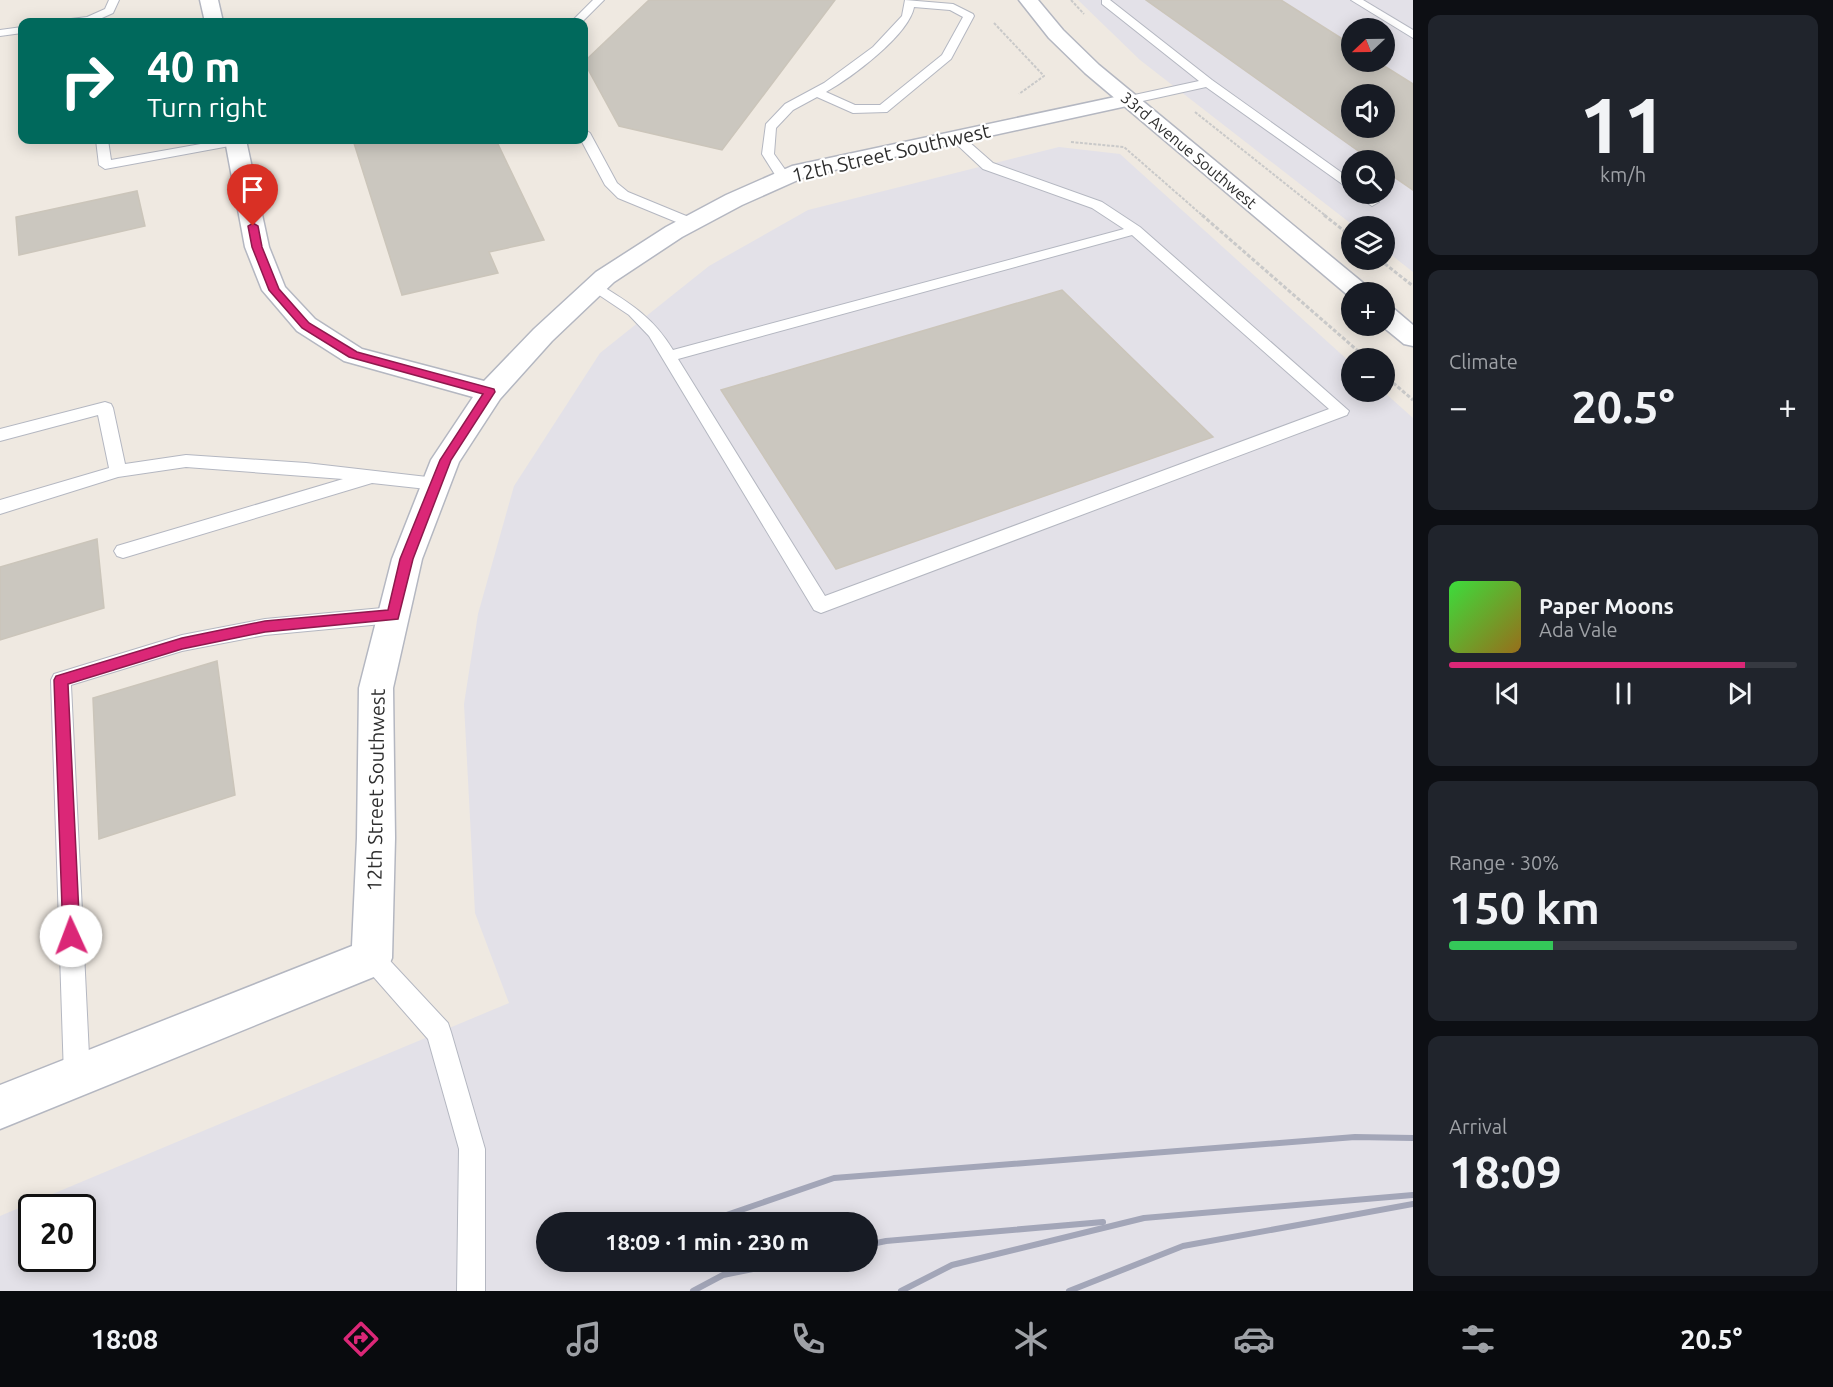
<!DOCTYPE html>
<meta charset="utf-8">
<style>
body{margin:0;font-family:Ubuntu,sans-serif;background:#20242c;color:#f1f3f6;height:100vh;display:flex;flex-direction:column;font-size:22px;white-space:nowrap}
*{box-sizing:border-box;margin:0}
p{font-size:20px;color:#9ea1a6}
.icon{flex:none;width:33px;height:33px;fill:none;stroke:currentColor;stroke-width:2;stroke-linecap:round;stroke-linejoin:round}
.map{position:relative;flex:1;overflow:hidden}
.details{display:flex;flex-direction:column;gap:15px;padding:15px;background:#0d0f14;width:420px}
.details>*{flex:none}
.banner{position:absolute;left:18px;top:18px;width:570px;height:126px;border-radius:12px;box-shadow:0 3px 15px #0003;background:#00695c;color:#fff;overflow:hidden}
.needle{width:39px;rotate:248deg}
.tools{position:absolute;left:1341px;top:18px;display:grid;gap:12px}
.tools a{display:grid;place-items:center;width:54px;height:54px;border-radius:50%;background:#171b24;box-shadow:0 3px 15px #0003;font-size:30px}
.speed{position:absolute;left:18px;top:1194px;display:flex;gap:12px;font-size:30px;font-weight:700;text-align:center}
.speed>*{display:grid;place-content:center;width:78px;height:78px;border-radius:50%;background:#171b24;box-shadow:0 3px 15px #0003;line-height:1}
.speed .limit{border:3px solid #111;border-radius:9px;background:#fff;color:#111}
.pin{position:absolute;display:grid;place-items:center;width:51px;height:51px;color:#fff;margin:-62px -26px;border-radius:50% 50% 50% 0;rotate:-45deg;box-shadow:0 0 6px #0007}
.pin .icon{rotate:45deg}
.me{position:absolute;width:66px;margin:-33px;rotate:358deg;stroke-linejoin:round;filter:drop-shadow(0 0 4px #0008)}
.turn{display:flex;align-items:center;gap:21px;height:126px;padding:0 30px;font-size:27px}
.turn .icon{width:78px;height:78px;stroke-width:2.5}
.turn b{display:block;font-size:42px;line-height:51px}
.big{font-size:45px;font-weight:600;line-height:1.1}
.details .card{flex:1;display:flex;flex-direction:column;justify-content:center;gap:9px;min-width:0;padding:0 21px;border-radius:12px;background:#20242c}
.details .dial{align-items:center;gap:0}
.dial b{font-size:78px;line-height:1}
.song{display:flex;align-items:center;gap:18px}
.cover{width:72px;height:72px;border-radius:9px;background:linear-gradient(135deg,hsl(120 70% 55%),hsl(40 70% 35%))}
.played{height:6px;border-radius:3px;background:linear-gradient(90deg,#db2777 85%,#363941 85%)}
.keys{display:flex;justify-content:space-around;direction:ltr}
.heat{display:flex;justify-content:space-between;align-items:center;font-size:33px;direction:ltr}
.charge{height:9px;border-radius:4px;background:linear-gradient(90deg,#34c759 30%,#363941 0)}
.trip{position:absolute;left:536px;top:1212px;width:342px;height:60px;border-radius:30px;background:#171b24;box-shadow:0 3px 15px #0003;font-weight:600;line-height:60px;text-align:center}
.tabs{display:flex;height:96px;justify-content:space-around;align-items:center;background:#090b0e;color:#9ea1a6}
.tabs .icon{width:42px;height:42px}
.tabs .selected{color:#db2777}
.tabs b{font-size:27px;color:#f1f3f6}
main{display:flex;flex:1;min-height:0}
.map>svg:first-child{display:block}
.industrial{fill:#e3e1e8;fill-rule:evenodd}
.building{fill:#cbc7bf;stroke:#cbc5ba;stroke-width:1.5;fill-rule:evenodd}
.lines{fill:none;stroke-linecap:round;stroke-linejoin:round}
.service-casing{stroke:#b4b7c1;stroke-width:2}
.minor-casing{stroke:#b4b7c1;stroke-width:3}
.tertiary-casing{stroke:#b4b7c1;stroke-width:3}
.path-far1{stroke:#c9c9c9;stroke-width:2;stroke-dasharray:3 1.5;stroke-linecap:butt}
.path{stroke:#c9c9c9;stroke-width:3;stroke-dasharray:4 2;stroke-linecap:butt}
.service{fill:#fff;fill-rule:evenodd}
.minor{fill:#fff;fill-rule:evenodd}
.tertiary{fill:#fff;fill-rule:evenodd}
.rail{stroke:#a3a6b8;stroke-width:6}
.route{fill:#db2777;stroke:#8e194d;stroke-width:1.5}
.labels{text-anchor:middle;stroke-width:4.5;stroke-linejoin:round;paint-order:stroke}
.far-street-label{font-size:16px;fill:#2e2e2e;stroke:#fff}
.street-label{font-size:20px;fill:#2e2e2e;stroke:#fff}
</style>
<main>
<div class="map">
<svg width="1413" height="1291" viewBox="0 0 1413 1291">
<rect width="100%" height="100%" fill="#efe9e1"/>
<g class="industrial">
<path d="M1078,0H1413V272L1385,250L1384,226H1354L1140,60ZM1352,28H1384V62H1352ZM1352,94H1384V128H1352ZM1352,160H1384V194H1352Z"/>
<path d="M1059,147L1120,154L1351,363L1352,392H1384L1413,418V1291H0V1216L509,1003L475,913L464,704L478,614L514,486L600,353L709,266L808,210ZM32,1208H82V1258H32ZM546,1222H867V1262H546Z"/>
</g>
<g class="building">
<path d="M649,0H835L722,150L619,126L584,62Z"/>
<path d="M1146,0H1281L1352,45V62H1378L1413,84V190L1384,170V160H1371ZM1352,94H1384V128H1352Z"/>
<path d="M353,140H496L544,240L489,252L498,273L402,295Z"/>
<path d="M137,191L145,226L19,255L16,217Z"/>
<path d="M1062,290L1213,437L836,569L721,390Z"/>
<path d="M97,539L104,608L0,640V567Z"/>
<path d="M217,661L235,795L99,839L93,698Z"/>
</g>
<g class="lines">
<defs>
<g id="service">
<path d="M109,0H119L113,13L93,22H66L71,19L87,17L105,9Z"/>
<path d="M593,0H604L582,22H571Z"/>
<path d="M905,0L953,4L973,14L974,16L951,59L887,112L853,113L817,97L793,110L776,128L774,154L791,178L789,181H779L762,154L766,124L785,104L824,83L873,47L902,16ZM914,7L950,10L963,17L942,55L880,105H855L826,92C851,78 909,35 914,7Z"/>
<path d="M1102,0H1110L1212,80L1352,180V191L1206,87L1129,104L1125,103V97L1199,81L1102,4Z"/>
<path d="M1351,0H1363L1413,30V38Z"/>
<path d="M22,27V33L0,36V30Z"/>
<path d="M584,129L590,133L617,183L628,192L696,220L698,223L696,226H686L618,198L605,185L581,140H584Z"/>
<path d="M956,133L960,134L993,163L1102,202L1140,227L1349,411L1347,415L821,613L814,610L649,336L629,315L587,287L594,282L599,284C631,304 653,317 673,350L1124,229L1092,208L983,169L952,140L950,137ZM1132,235L1329,409L825,596L678,359Z"/>
<path d="M96,140H108L111,160L223,140L241,141L235,145L105,169L99,165Z"/>
<path d="M1353,194H1368L1379,202L1372,206Z"/>
<path d="M105,402L111,404L113,408L125,464L186,455L306,463L436,478L442,480L445,484L442,488L436,490L372,483L123,558L117,556L114,551L117,546L343,479L186,467L118,477L0,514V500L109,468L98,415L0,441V429Z"/>
<path d="M393,607L400,610L403,615L400,620L393,623L265,635L182,651L71,685L90,1076L86,1085L77,1089L68,1085L64,1076L51,680L54,674L182,635L265,619Z"/>
<path d="M372,946L380,950L448,1023L451,1032L485,1149V1291H457L459,1149L428,1039L364,966L360,958L364,950Z"/>
</g>
<g id="minor">
<path d="M200,0H218L223,22H205Z"/>
<path d="M1129,94L1136,96L1139,100L1136,104L807,176L742,205L682,237L614,282L552,341L500,399L459,462L422,559L393,688L395,838L392,958L386,972L0,1129V1085L352,946L357,838L359,688L392,559L431,460L473,397L344,361L297,331L262,290L245,247L225,140H246L269,247L285,287L315,319L362,349L484,381L534,329L596,272L666,227L726,195L792,166Z"/>
</g>
<g id="tertiary">
<path d="M1019,0H1038L1063,30L1099,65L1368,287L1371,292H1352L1350,297L1085,73L1049,38Z"/>
<path d="M1384,306L1393,308L1413,325V346L1404,344L1382,326H1384Z"/>
</g>
</defs>
<use href="#service" class="service-casing"/>
<use href="#minor" class="minor-casing"/>
<use href="#tertiary" class="tertiary-casing"/>
<g class="path-far1">
<path d="M1071,0L1084,14"/>
<path d="M994,23L1044,76L1019,94"/>
<path d="M1195,112L1326,216"/>
<path d="M1071,142L1124,147L1203,216"/>
</g>
<g class="path">
<path d="M1202,215L1366,358"/>
<path d="M1324,215L1352,237"/>
<path d="M1380,260L1413,286"/>
<path d="M1384,375L1413,400"/>
</g>
<use href="#service" class="service"/>
<use href="#minor" class="minor"/>
<use href="#tertiary" class="tertiary"/>
<g class="rail">
<path d="M706,1222L834,1178L1355,1137L1413,1138"/>
<path d="M867,1245L886,1241L1103,1222"/>
<path d="M693,1291L723,1275L788,1262"/>
<path d="M901,1291L952,1265L1144,1218L1413,1195"/>
<path d="M1069,1291L1183,1246L1413,1204"/>
</g>
</g>
<path class="route" d="M253,223L258,226L262,247L279,289L309,323L357,352L494,389L495,392L451,460L413,559L398,619L265,632L182,649L68,684L80,936L77,942L71,944L66,942L63,936L54,680L56,676L182,638L265,621L388,610L400,559L440,460L483,394L349,357L302,328L269,290L252,247L248,226Z"/>
<g class="labels">
<g class="far-street-label">
<text transform="translate(1189 150) rotate(40)" y="6">33rd Avenue Southwest</text>
</g>
<g class="street-label">
<text transform="translate(891 153) rotate(-13)" y="7">12th Street Southwest</text>
<text transform="translate(376 790) rotate(-89)" y="7">12th Street Southwest</text>
</g>
</g>
</svg>
<div class="tools">
<a><svg class="needle" viewBox="-14 -14 28 28"><path d="M0-13l5 13h-10z" fill="#e53935"/><path d="M0 13l5-13h-10z" fill="#9ea1a6"/></svg></a>
<a><svg class="icon" aria-label="sound" viewBox="0 0 24 24"><path d="M4 9h4l5-4v14l-5-4H4zM17 9q2 3 0 6"/></svg></a>
<a><svg class="icon" aria-label="search" viewBox="0 0 24 24"><circle cx="10" cy="10" r="6"/><path d="M15 15l6 6"/></svg></a>
<a><svg class="icon" aria-label="layers" viewBox="0 0 24 24"><path d="M12 4l9 5-9 5-9-5zM3 14l9 5 9-5"/></svg></a>
<a>+</a>
<a>−</a>
</div>
<div class="speed"><div class="limit">20</div></div>
<div class="pin" style="left:253px;top:226px;background:#d93025"><svg class="icon" aria-label="arrive" viewBox="0 0 24 24"><path d="M6 21V4h12l-3 4 3 4H6"/></svg></div>
<svg class="me" style="left:71px;top:936px" viewBox="-20 -20 40 40"><circle r="19" fill="#fff"/><path d="M0-13L10 11 0 6-10 11z" fill="#db2777"/></svg>
<div class="trip">18:09 · 1 min · 230 m</div>
<div class="banner">
<div class="turn"><svg class="icon" aria-label="right" viewBox="0 0 24 24"><path d="M7 20v-9h11M14 6l5 5-5 5"/></svg><div><b>40 m</b>Turn right</div></div>
</div>
</div>
<section class="details">
<div class="card dial"><b>11</b><p>km/h</p></div>
<div class="card"><p>Climate</p>
<div class="heat"><a>−</a><b class="big">20.5°</b><a>+</a></div>
</div>
<div class="card">
<div class="song"><i class="cover"></i><div><b>Paper Moons</b><p>Ada Vale</p></div></div>
<div class="played"></div>
<div class="keys"><svg class="icon" aria-label="previous" viewBox="0 0 24 24"><path d="M18 5L8 12l10 7zM5 5v14"/></svg><svg class="icon" aria-label="pause" viewBox="0 0 24 24"><path d="M8 5v14M16 5v14"/></svg><svg class="icon" aria-label="next" viewBox="0 0 24 24"><path d="M6 5l10 7-10 7zM19 5v14"/></svg></div>
</div>
<div class="card"><p>Range · 30%</p><b class="big">150 km</b><div class="charge"></div></div>
<div class="card"><p>Arrival</p><b class="big">18:09</b></div>
</section>
</main>
<nav class="tabs">
<b>18:08</b>
<svg class="icon selected" aria-label="directions" viewBox="0 0 24 24"><path d="M12 3l9 9-9 9-9-9zM9 14v-3h6M13 9l2 2-2 2"/></svg>
<svg class="icon" aria-label="music" viewBox="0 0 24 24"><path d="M9 18V5l10-2v13"/><circle cx="6" cy="18" r="3"/><circle cx="16" cy="16" r="3"/></svg>
<svg class="icon" aria-label="phone" viewBox="0 0 24 24"><path d="M5 4h4l2 5-3 2q2 4 5 5l2-3 5 2v4C11 20 4 13 5 4z"/></svg>
<svg class="icon" aria-label="climate" viewBox="0 0 24 24"><path d="M12 3v18M4 7l16 10M4 17L20 7"/></svg>
<svg class="icon" aria-label="car" viewBox="0 0 24 24"><path d="M5 17H2v-5l4-1 3-4h7l3 4 3 1v5h-3M9 17h6M6 11h13"/><circle cx="7" cy="17" r="2"/><circle cx="17" cy="17" r="2"/></svg>
<svg class="icon" aria-label="filters" viewBox="0 0 24 24"><path d="M4 7h16M4 17h16"/><circle cx="9" cy="7" r="2"/><circle cx="15" cy="17" r="2"/></svg>
<b>20.5°</b>
</nav>
